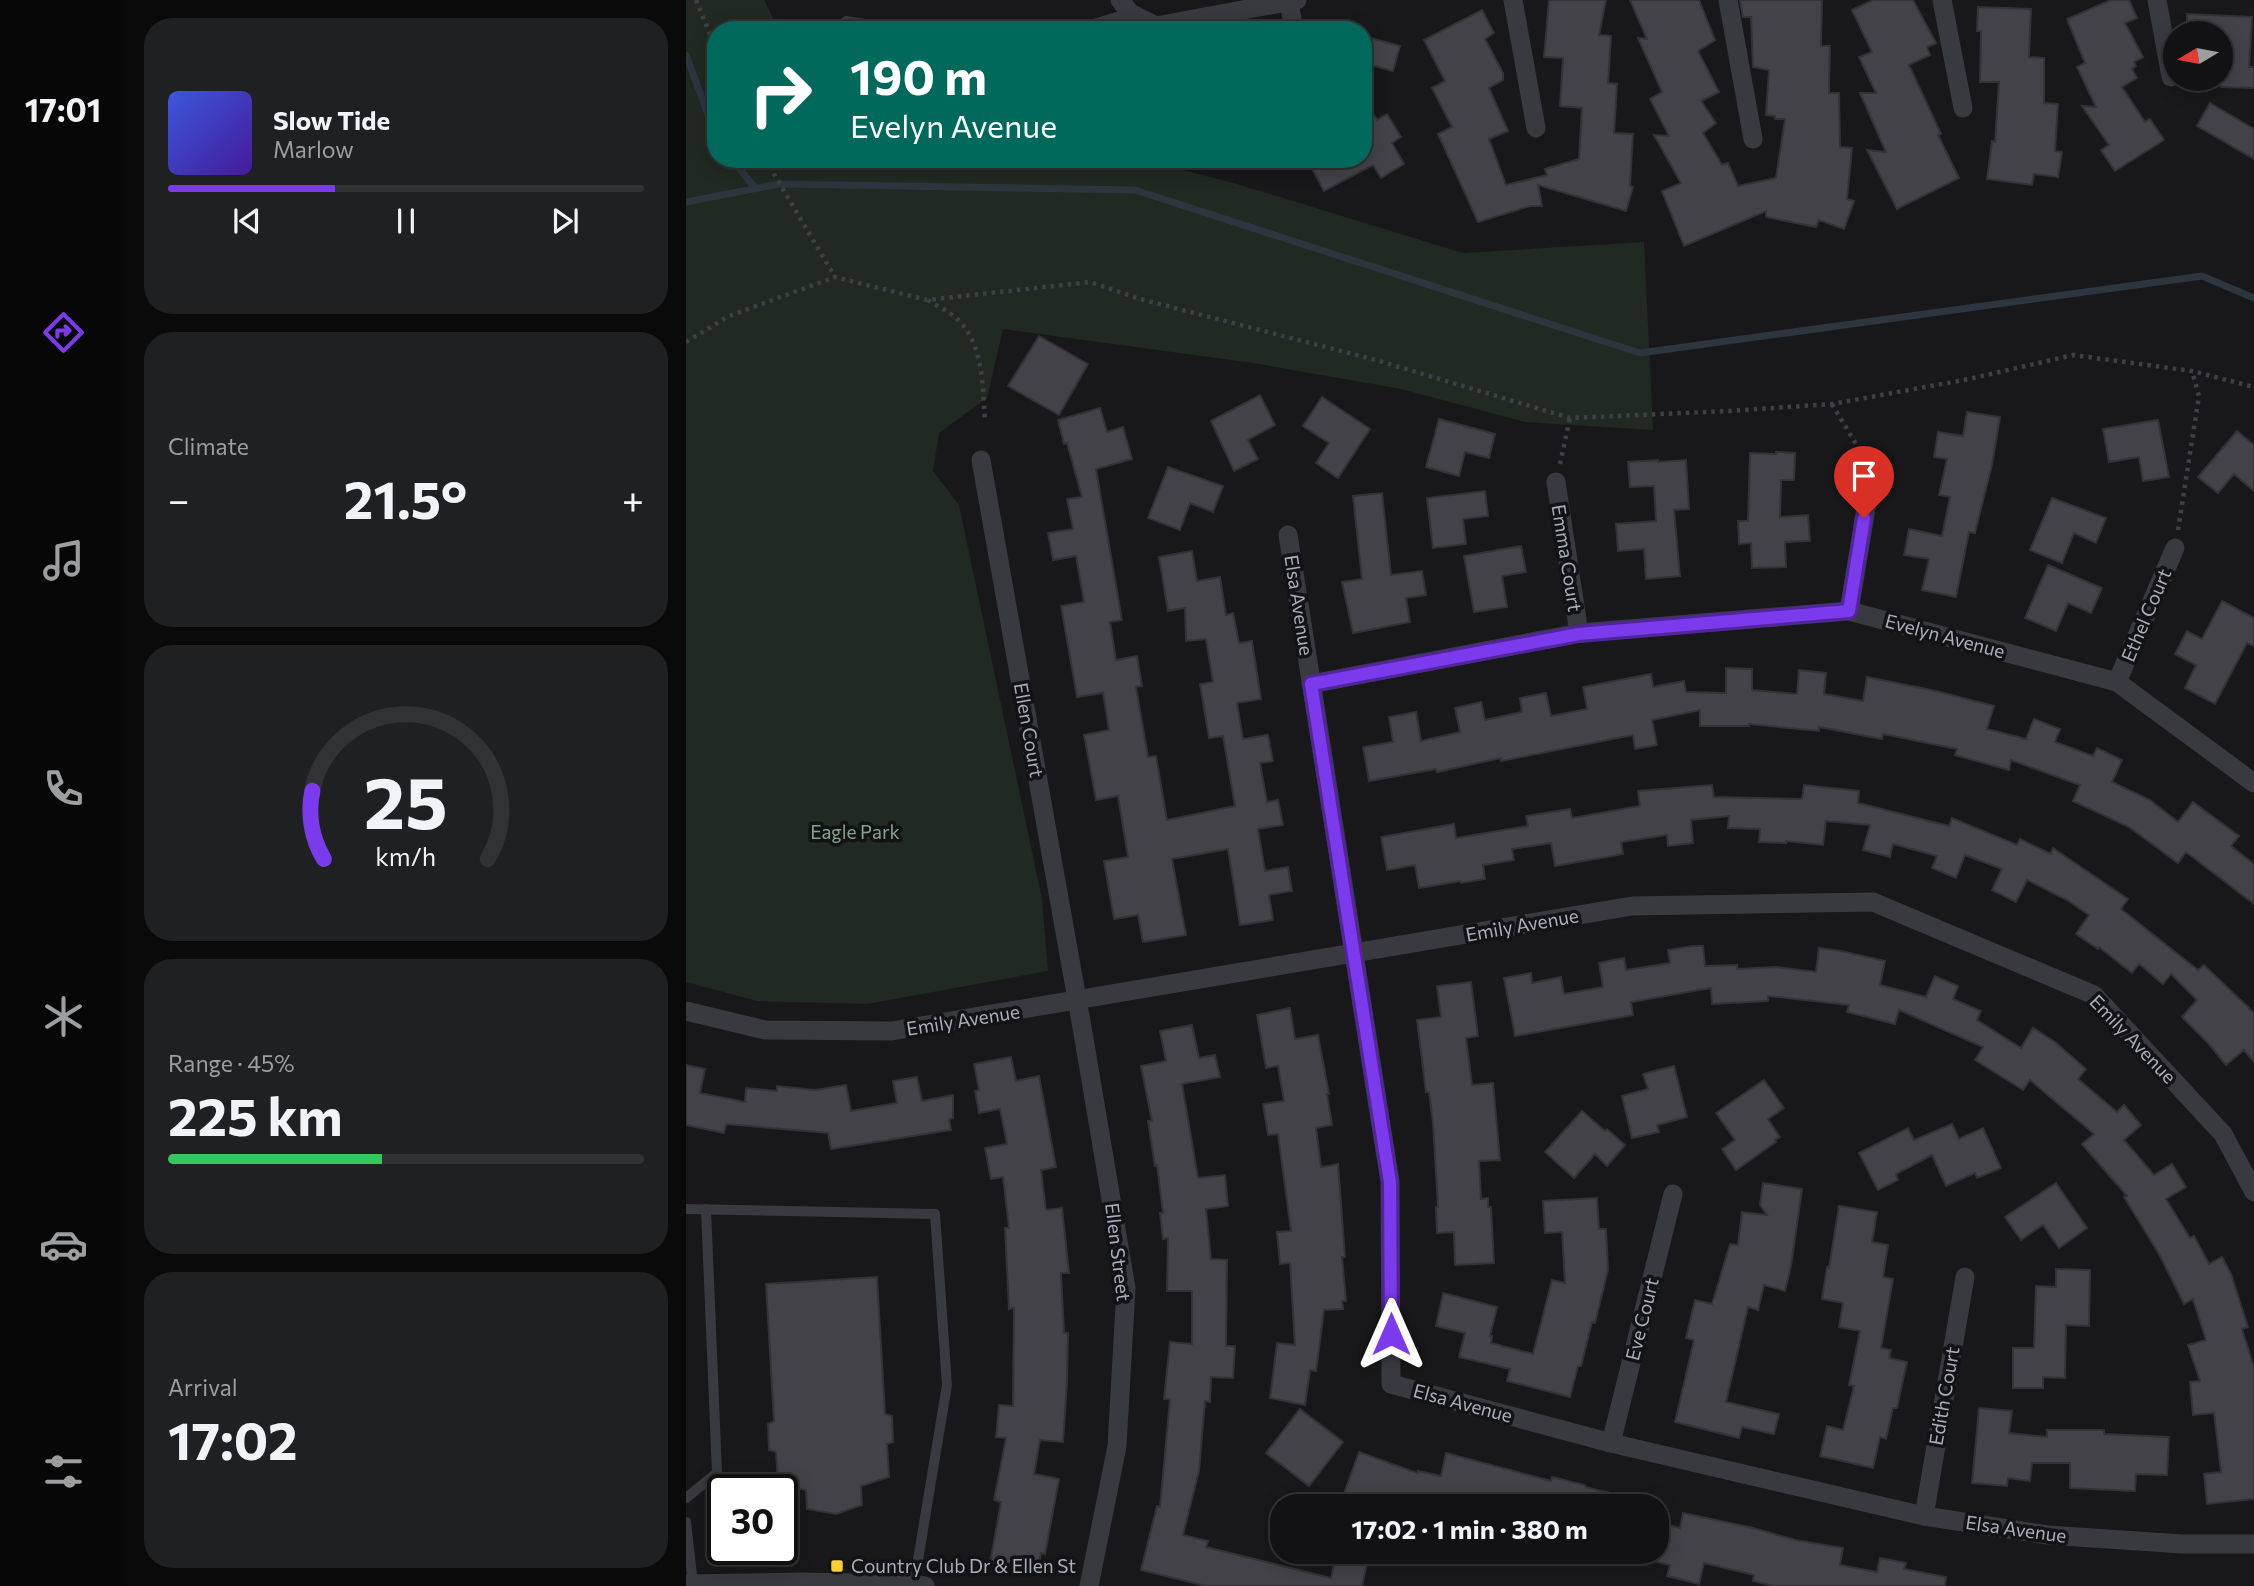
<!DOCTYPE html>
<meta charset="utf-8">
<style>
body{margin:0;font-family:Commissioner,sans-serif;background:#1f2022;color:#f1f3f6;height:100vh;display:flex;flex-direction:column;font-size:26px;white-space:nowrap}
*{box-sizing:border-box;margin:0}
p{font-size:23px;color:#9c9ea0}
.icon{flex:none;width:38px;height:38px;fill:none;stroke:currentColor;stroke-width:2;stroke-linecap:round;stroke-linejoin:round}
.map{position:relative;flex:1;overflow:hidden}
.side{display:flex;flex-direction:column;gap:18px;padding:18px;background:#0a0a0b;width:560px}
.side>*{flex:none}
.top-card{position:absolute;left:21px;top:21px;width:665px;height:147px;border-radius:28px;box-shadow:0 4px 18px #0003,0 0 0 2px #313234;background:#00695c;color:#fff;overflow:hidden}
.needle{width:46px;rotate:260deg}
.fabs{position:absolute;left:1477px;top:21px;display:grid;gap:14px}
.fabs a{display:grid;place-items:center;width:70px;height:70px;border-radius:50%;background:#121214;box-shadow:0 4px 18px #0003,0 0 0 2px #313234;font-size:35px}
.speed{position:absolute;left:21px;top:1474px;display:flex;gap:14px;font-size:35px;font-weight:700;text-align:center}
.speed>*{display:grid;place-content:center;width:91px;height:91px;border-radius:50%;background:#121214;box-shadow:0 4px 18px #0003,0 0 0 2px #313234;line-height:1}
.speed .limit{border:4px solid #111;border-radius:10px;background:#fff;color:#111}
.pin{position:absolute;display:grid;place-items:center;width:60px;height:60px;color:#fff;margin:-72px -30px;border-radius:50% 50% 50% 0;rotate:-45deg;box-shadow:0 0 7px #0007}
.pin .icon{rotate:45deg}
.me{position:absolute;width:77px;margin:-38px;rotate:0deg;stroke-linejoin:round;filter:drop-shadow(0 0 5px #0008)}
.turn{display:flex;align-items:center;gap:24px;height:147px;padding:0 28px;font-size:32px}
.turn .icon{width:91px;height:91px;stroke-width:2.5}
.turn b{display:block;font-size:49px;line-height:60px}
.big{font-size:52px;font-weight:700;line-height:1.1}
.side .tile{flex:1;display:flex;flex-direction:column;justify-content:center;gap:10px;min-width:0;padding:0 24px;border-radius:28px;background:#1f2022}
.side .dial{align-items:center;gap:0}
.dial svg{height:182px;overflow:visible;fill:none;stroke:#313234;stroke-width:7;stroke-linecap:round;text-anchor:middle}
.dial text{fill:#f1f3f6;stroke:none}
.song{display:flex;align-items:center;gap:21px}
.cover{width:84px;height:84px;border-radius:10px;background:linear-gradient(135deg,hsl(230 70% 55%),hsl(260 70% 35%))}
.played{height:7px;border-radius:4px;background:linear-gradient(90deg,#7c3aed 35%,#313234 35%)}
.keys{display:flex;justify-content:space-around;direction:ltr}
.heat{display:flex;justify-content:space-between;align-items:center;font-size:38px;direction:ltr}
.charge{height:10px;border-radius:5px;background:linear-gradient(90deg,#34c759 45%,#313234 0)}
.trip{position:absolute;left:584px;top:1494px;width:399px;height:70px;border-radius:28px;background:#121214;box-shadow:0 4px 18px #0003,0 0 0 2px #313234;font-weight:700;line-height:70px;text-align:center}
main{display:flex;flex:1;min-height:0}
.dock{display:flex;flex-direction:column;width:126px;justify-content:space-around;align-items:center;background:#070708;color:#9c9ea0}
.dock .icon{width:49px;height:49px}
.dock .selected{color:#7c3aed}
.dock b{font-size:32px;color:#f1f3f6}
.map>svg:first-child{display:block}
.green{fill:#202922}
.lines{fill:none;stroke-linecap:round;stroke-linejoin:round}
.stream{stroke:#2d353f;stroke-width:7}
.building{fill:#424248;stroke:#333237;stroke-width:2}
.path{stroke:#3f4047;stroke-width:4.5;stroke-dasharray:3.5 5;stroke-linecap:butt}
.service{stroke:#393940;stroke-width:10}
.minor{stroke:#393940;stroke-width:19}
.route-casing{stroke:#51269a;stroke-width:18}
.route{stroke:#7c3aed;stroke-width:12}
.poi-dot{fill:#fcce2f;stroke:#131316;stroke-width:2.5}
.labels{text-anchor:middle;stroke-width:7;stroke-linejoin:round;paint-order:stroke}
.street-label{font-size:19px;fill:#aaadbb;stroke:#131316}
.park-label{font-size:19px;fill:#80a787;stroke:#131316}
.poi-label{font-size:19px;fill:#aaadbb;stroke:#131316;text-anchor:start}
</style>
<main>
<nav class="dock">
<b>17:01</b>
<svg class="icon selected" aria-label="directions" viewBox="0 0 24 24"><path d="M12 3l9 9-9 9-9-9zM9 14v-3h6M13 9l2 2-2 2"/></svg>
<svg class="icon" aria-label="music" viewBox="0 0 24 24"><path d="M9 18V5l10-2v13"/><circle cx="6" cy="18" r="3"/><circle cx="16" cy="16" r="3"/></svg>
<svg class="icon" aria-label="phone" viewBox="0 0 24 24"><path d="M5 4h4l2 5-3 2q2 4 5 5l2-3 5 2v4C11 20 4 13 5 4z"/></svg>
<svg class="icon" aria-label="climate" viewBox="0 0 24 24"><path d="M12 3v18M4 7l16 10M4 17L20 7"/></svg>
<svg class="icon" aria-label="car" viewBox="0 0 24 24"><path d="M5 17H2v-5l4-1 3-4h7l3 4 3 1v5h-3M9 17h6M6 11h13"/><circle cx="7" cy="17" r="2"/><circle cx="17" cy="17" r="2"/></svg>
<svg class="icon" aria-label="filters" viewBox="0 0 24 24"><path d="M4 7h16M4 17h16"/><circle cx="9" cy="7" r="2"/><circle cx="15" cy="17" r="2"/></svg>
</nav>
<section class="side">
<div class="tile">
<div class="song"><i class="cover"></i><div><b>Slow Tide</b><p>Marlow</p></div></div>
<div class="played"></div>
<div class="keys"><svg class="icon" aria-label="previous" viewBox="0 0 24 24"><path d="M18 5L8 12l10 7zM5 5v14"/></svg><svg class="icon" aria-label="pause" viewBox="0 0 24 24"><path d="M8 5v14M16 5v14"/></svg><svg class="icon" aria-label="next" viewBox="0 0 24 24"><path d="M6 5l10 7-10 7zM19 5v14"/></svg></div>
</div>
<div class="tile"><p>Climate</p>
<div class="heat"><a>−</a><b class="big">21.5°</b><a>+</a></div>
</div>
<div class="tile dial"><svg viewBox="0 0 100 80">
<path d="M14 69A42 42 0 1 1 86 69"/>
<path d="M14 69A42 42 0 0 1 9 39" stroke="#7c3aed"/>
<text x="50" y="56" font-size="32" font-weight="700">25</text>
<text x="50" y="72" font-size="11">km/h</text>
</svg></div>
<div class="tile"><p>Range · 45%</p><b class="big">225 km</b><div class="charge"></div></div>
<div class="tile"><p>Arrival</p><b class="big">17:02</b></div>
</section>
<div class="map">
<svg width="1568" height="1586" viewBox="0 0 1568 1586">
<rect width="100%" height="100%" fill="#18181a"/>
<path class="green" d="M0,0H78L93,30H30V159H454L551,184L777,253L958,242L967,430L839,422L715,389L567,363L317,329L301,398L253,433L247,471L273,505L356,899L362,971L181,1004L71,1001L0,982Z"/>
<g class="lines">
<g class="stream">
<path d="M0,55L30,136"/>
<path d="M46,159L69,188"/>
<path d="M0,202L93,184L449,190L954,353L1516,276L1568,298"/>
</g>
</g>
<g class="building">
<path d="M863,0H920L913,35L925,36L922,83L931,84L928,133L947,134L944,186L947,187L940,211L852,185L856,206H844L792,222L752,134L766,127L746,88L759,81L738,40L796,10L808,33L799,39L817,73V80L803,88L822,131L803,139L820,185L861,175L859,169L893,159L896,108L874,106L877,58L858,57Z"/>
<path d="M944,0H1013L1029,40L1012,51L1033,92L1015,101L1030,123L1017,133L1036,165L1042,163L1052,186L1090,178L1099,119H1089V116L1080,115L1083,70L1067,67L1065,17H1057L1054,0H1136L1135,46H1144L1143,93H1153L1154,147L1166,148L1161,199L1168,201L1158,229L1133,220L1130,227L1080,217V211L998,246L976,191L995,183L968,135L983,136L964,99L976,92L952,38L961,39Z"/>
<path d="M1187,0H1227L1250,43L1241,47L1244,55L1223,65L1255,134L1252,135L1273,178L1211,209L1181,150L1200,152L1174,93H1190L1173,57L1186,52L1166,10Z"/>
<path d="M1425,0H1443L1451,18L1439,23L1457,57L1448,62L1450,66L1446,69L1451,78L1436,87L1459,122L1464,119L1478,140L1429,171L1415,150L1423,145L1396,106L1410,107L1391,67L1399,63L1381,19Z"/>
<path d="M1292,7L1345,9L1343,57L1358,58V103L1372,104L1369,151L1376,152L1372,177L1348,174L1346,185L1301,179L1306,141L1309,142L1313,82H1294L1295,31H1291Z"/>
<path d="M1501,14L1566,17L1563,67H1568V88L1535,87V33H1501Z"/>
<path d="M677,36L714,46L707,71L677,63Z"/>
<path d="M677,97L691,120L701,114L715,137L706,143L718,164L695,178L687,165L638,191L621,159H677Z"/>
<path d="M1524,103L1568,129V159L1511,126Z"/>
<path d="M353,336L402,364L373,415L322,386Z"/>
<path d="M574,395L589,425L562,440L572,459L548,471L525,421Z"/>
<path d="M636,397L684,429L652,478L630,463L643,443L617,426Z"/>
<path d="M414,408L421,432L437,427L446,459L410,469L436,620L424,622L430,660L451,656L456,686L450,687L462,757L470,756L481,820L549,806L537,736L523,738L514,684L527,682L520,639L500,641L499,608L482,611L473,557L506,551L511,581L534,577L540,615L547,613L553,643L566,641L575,699L551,703L557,739L582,735L587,761L574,763L581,802L592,800L597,825L572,829L579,871L602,867L606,891L583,895L587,920L554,925L542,849L486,859L500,935L457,942L452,915L428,919L418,861L442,857L432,796L410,800L398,735L423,730L417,693L391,697L375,606L398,602L390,556L367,560L362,533L387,529L381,499L396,497L381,443L378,444L372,420Z"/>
<path d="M1281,412L1314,417L1306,465L1289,533L1283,532L1270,597L1236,590L1243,559L1218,555L1223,529L1256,536L1264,497L1253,495L1261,459L1248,457L1252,432L1277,436Z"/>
<path d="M753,419L809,434L803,458L779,452L773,476L740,467Z"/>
<path d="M1472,420L1483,477L1457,481L1453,457L1423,462L1417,429Z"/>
<path d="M1551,431L1568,445V491L1548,474L1532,493L1512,477Z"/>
<path d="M1090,452L1109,453L1108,480H1095L1094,517L1122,515L1124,541L1099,542L1100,567L1066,568L1065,543L1053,544L1052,521H1062L1064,453L1090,454Z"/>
<path d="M972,460V462L1000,460L1003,509L988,510L994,576L960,579L958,549L932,551L930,524L970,521L968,486L944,487L942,462Z"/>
<path d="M482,467L537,486L527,512L504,503L494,530L462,518Z"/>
<path d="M799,491L802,516L777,519L780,544L747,548L741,498Z"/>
<path d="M696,493L705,575L736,571L740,595L720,598L724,622L667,633L656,582L676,579L667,496Z"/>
<path d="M1366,498L1420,518L1410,543L1388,533L1376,563L1344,550Z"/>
<path d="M835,546L840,572L816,576L821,607L788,612L778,556Z"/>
<path d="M1362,565L1416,588L1405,613L1382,603L1370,631L1339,618Z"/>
<path d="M1536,601L1568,618V646L1561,643L1529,704L1499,688L1510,665L1489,654L1501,631L1516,639Z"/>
<path d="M1040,668L1066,669V690L1111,694L1113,670L1140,673L1138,694L1177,701L1181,677L1250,691L1308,706L1301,729L1340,739L1348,719L1374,729L1369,742L1407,756L1411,748L1436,760L1426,782L1464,800L1492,822L1507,802L1553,836L1545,846L1568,864V904L1500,852L1492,863L1443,827L1387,801L1394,785L1325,760L1323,770L1269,755L1271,749L1197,734L1196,739L1133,727V731L1063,724V726H1014V710L966,720L971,745L949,749L947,735L815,761V758L751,772L750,769L683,781L677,747L707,742L703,717L730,712L735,741L774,732L769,708L795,702L799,720L836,712L834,698L860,693L865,716L901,709L897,687L965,674L967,687L998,681L1000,692L1040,693Z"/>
<path d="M1026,785L1028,797L1116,799L1118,785L1173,791L1172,803L1263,826L1266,818L1331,845L1334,839L1365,854L1367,848L1442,899L1435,909L1512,970L1518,965L1568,1013V1062L1558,1050L1540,1065L1522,1043L1496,1017L1511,1000L1485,974L1477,984L1453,964L1446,973L1413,947L1412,949L1390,934L1403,915L1381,900L1341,880L1330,902L1306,890L1316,869L1279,855L1270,878L1246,868L1251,856L1207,844L1204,857L1177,850L1184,825L1140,821L1137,845L1100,841V843L1073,842L1074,829L1042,828L1043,816L1005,820L1007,843L982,846L981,835L935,842L937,854L869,866L865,843L826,849L828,860L797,865L799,879L775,883L774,881L733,888L729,865L701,870L695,837L768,824L770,838L842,826L840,816L884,809L886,818L954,806L952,791Z"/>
<path d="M1007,946H1017L1019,966L1051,965V969L1090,967L1130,972L1133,948L1155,951L1199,961L1194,985L1240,997L1249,976L1272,986L1267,999L1295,1011L1291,1020L1335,1048L1347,1028L1369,1042L1400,1069L1392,1079L1431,1112L1438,1105L1455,1125L1438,1140L1468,1175L1486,1164L1500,1187L1480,1199L1504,1238L1508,1236L1523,1264L1536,1257L1545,1274L1562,1327L1556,1329L1568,1368V1499L1521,1504L1518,1474L1535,1472L1528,1413L1507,1415L1504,1382L1514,1381L1502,1345L1520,1340L1507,1299L1498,1304L1473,1254L1438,1197L1441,1196L1396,1144L1408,1134L1344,1080L1337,1090L1289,1060L1297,1047L1213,1010L1209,1024L1161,1012L1163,1005L1082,996V1001L1026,1004L1025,988L945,1002L947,1015L829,1036L818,978L845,973L846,983L875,977L878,994L917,987L913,963L938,958L940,970L984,963L982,950Z"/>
<path d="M785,982L792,1036L780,1038L786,1085L807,1083L814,1160L793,1161L795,1199L802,1198V1207H805L808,1263L769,1265L768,1232L751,1233L750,1207H752L747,1123L743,1092H740L731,1020L755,1017L751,986Z"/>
<path d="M604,1008L609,1039L632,1035L643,1094H641L646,1125L630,1128L635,1167L652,1164L659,1257H656L660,1301H656L657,1309L638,1310L630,1371L624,1370L619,1405L584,1398L591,1343L609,1345L604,1263L594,1264L591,1232L605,1231L592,1134L582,1135L577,1104L598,1101L592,1066L580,1068L571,1015Z"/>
<path d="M506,1025L513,1058L529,1055L534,1077L496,1084L512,1178L539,1175L542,1206L520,1209L525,1259L541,1260L540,1346H549L547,1378L525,1377L524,1402L519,1401L513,1471L497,1535L522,1541L520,1547L645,1578L650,1556L681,1564L676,1586H520L455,1570L471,1506L474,1507L484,1399H478L484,1342L506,1344V1291H481L482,1238L477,1239L474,1213H477L471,1165L469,1166L462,1121H466L455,1066L480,1061L474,1031Z"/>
<path d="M325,1057L330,1081L353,1076L370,1167L355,1170L360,1210L376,1208L383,1273H375L378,1333H382L381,1382L377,1442L354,1440L348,1474L373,1479L359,1554L355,1553L351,1572L304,1563L315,1502L308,1500L320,1438L310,1437L313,1405L327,1406L328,1308L323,1309L319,1228H323L317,1177L305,1179L299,1148L321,1144L314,1109L293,1113L289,1091L293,1090L288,1064Z"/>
<path d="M0,1065L19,1069L14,1093L59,1102L60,1088L91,1091V1086L130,1090L160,1085L165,1111L211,1103L207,1081L231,1077L236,1101L267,1095V1118L263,1119L265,1130L145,1149L142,1133L40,1124L38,1133L0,1125Z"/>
<path d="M988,1066L1001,1117L971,1125L973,1132L946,1138L936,1096L962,1089L957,1074Z"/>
<path d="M1078,1080L1098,1108L1082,1119L1094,1137L1089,1140L1090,1142L1050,1170L1036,1149L1049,1140L1030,1113Z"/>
<path d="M896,1111L919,1131L921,1129L939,1145L921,1166L909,1154L888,1178L859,1152Z"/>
<path d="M1266,1124L1273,1139L1297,1128L1315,1168L1291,1178L1289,1173L1260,1186L1246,1155L1210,1174L1212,1180L1192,1190L1173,1153L1222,1128L1228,1140Z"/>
<path d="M1077,1183L1116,1189L1105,1266L1099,1291L1078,1285L1072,1310L1062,1307L1040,1402L1093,1414L1088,1434L1056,1427L1053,1438L989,1422L1008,1340L1000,1338L1009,1300L1026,1304L1044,1244L1052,1245L1056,1212L1081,1215L1074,1205Z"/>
<path d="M1370,1183L1401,1228L1373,1248L1357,1225L1335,1240L1319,1217Z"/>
<path d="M911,1198L913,1229H920L922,1270L909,1323L906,1322L895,1366H892L884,1397L821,1381L824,1369L773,1357L779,1333L750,1326L757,1293L811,1307L804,1336H806L805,1343L847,1354L866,1280L879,1283L876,1232L859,1233L857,1201Z"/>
<path d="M1153,1206L1191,1212L1186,1242L1202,1245L1197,1277L1207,1279L1195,1348L1205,1350L1203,1358L1221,1362L1211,1408H1207L1200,1439L1194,1437L1187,1468L1134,1456L1141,1426L1157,1430L1168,1386L1163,1385L1174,1331L1153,1327L1157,1303L1136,1299L1141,1267L1143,1268Z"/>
<path d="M1370,1269L1404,1270L1403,1326L1380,1325L1379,1378L1357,1377V1388H1327V1348H1348L1350,1286L1370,1287Z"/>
<path d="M191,1277L199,1414L206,1416L207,1442L201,1444L203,1477L175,1486L176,1505L150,1514L121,1509L120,1490L92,1484L90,1452L83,1450L82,1424L88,1421L80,1284Z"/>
<path d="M1293,1408L1326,1411L1323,1433L1361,1437V1430H1418V1434L1483,1437L1481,1475L1450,1474L1449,1491L1384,1488V1463H1346L1344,1481L1322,1478L1321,1486L1286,1483Z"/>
<path d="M614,1409L657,1442L623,1486L580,1453Z"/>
<path d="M673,1452L731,1473L732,1471L755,1476L760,1453L865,1481L866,1477L899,1485V1487L950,1499L949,1507H734L702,1499L699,1507H669L655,1502Z"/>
<path d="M997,1513L1067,1528L1109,1540L1157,1548L1154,1565L1191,1572L1194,1558L1220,1563L1218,1569L1260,1577L1259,1586H1088L1067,1581L1068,1575L1018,1563L1013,1584L981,1576L984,1565L971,1562V1522L994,1528Z"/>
</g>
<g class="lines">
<g class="path">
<path d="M10,0L30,49"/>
<path d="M79,159L149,277"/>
<path d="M242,300C249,305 258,309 265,314C298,338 296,383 299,419"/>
<path d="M0,342L43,316L149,277L241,300L404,282L454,299L690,360L884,418L1043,411L1146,404L1283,379L1387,355L1506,371L1568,387"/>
<path d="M1146,404L1177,456"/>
<path d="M874,464L884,418"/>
<path d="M1492,530L1513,396L1506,371"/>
</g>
<g class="service">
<path d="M160,21L216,30"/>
<path d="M388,30L444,13"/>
<path d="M0,1209L249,1214L261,1385L228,1584"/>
<path d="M0,1498L31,1473L20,1209"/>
<path d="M0,1522L7,1584"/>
</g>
<g class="minor">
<path d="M434,0L444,13L470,26L611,0"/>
<path d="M827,0L850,128"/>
<path d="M1042,0L1067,139"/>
<path d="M1256,0L1277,108"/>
<path d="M1471,0L1485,77"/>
<path d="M603,2L608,30"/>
<path d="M295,460L397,1033L440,1288L431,1446L403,1586"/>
<path d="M870,482L893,633"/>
<path d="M602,535L704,1182L705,1384L925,1443L1238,1516L1362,1535L1496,1544H1568"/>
<path d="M1163,611L1186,472"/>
<path d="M1431,682L1489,548"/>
<path d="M625,684L893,633L1163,611L1431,682L1568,783"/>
<path d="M0,1011L79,1030L206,1031L946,906L1187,902L1408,995L1537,1134L1568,1192"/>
<path d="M925,1443L987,1194"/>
<path d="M1238,1516L1279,1277"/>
<path d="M0,1584L114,1582L228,1584L239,1586"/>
</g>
</g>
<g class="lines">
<defs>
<path id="route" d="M705,1334L704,1182L625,684L893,634L1163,611L1178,518"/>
</defs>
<use href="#route" class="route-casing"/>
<use href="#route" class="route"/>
</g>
<rect class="poi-dot" x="144" y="1559" width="14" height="14" rx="3.5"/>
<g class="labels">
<g class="street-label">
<text transform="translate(881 558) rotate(81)" y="7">Emma Court</text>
<text transform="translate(613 605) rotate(81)" y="7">Elsa Avenue</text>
<text transform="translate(1460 615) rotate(-67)" y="7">Ethel Court</text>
<text transform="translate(1259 636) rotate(15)" y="7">Evelyn Avenue</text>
<text transform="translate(343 730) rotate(80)" y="7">Ellen Court</text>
<text transform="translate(836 925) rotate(-10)" y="7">Emily Avenue</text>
<text transform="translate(277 1020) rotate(-9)" y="7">Emily Avenue</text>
<text transform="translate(1447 1039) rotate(46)" y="7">Emily Avenue</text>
<text transform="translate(432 1252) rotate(83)" y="7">Ellen Street</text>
<text transform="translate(956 1319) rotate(-76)" y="7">Eve Court</text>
<text transform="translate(1258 1396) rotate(-80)" y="7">Edith Court</text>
<text transform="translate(777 1403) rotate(15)" y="7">Elsa Avenue</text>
<text transform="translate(1330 1529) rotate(8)" y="7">Elsa Avenue</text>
</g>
<g class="park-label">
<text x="169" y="839">Eagle Park</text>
</g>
<g class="poi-label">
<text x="165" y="1573">Country Club Dr &amp; Ellen St</text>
</g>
</g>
</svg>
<div class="fabs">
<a><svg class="needle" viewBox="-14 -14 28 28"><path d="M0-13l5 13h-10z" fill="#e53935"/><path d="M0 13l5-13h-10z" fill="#9c9ea0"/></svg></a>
</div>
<div class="speed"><div class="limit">30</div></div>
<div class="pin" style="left:1178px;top:518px;background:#d93025"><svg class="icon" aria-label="arrive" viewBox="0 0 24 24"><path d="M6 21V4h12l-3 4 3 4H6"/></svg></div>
<svg class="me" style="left:705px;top:1334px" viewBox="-20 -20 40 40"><path d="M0-17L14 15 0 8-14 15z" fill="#7c3aed" stroke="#fff" stroke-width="4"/></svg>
<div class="trip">17:02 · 1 min · 380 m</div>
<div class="top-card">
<div class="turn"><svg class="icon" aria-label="right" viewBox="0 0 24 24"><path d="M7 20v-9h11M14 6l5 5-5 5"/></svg><div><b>190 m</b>Evelyn Avenue</div></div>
</div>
</div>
</main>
